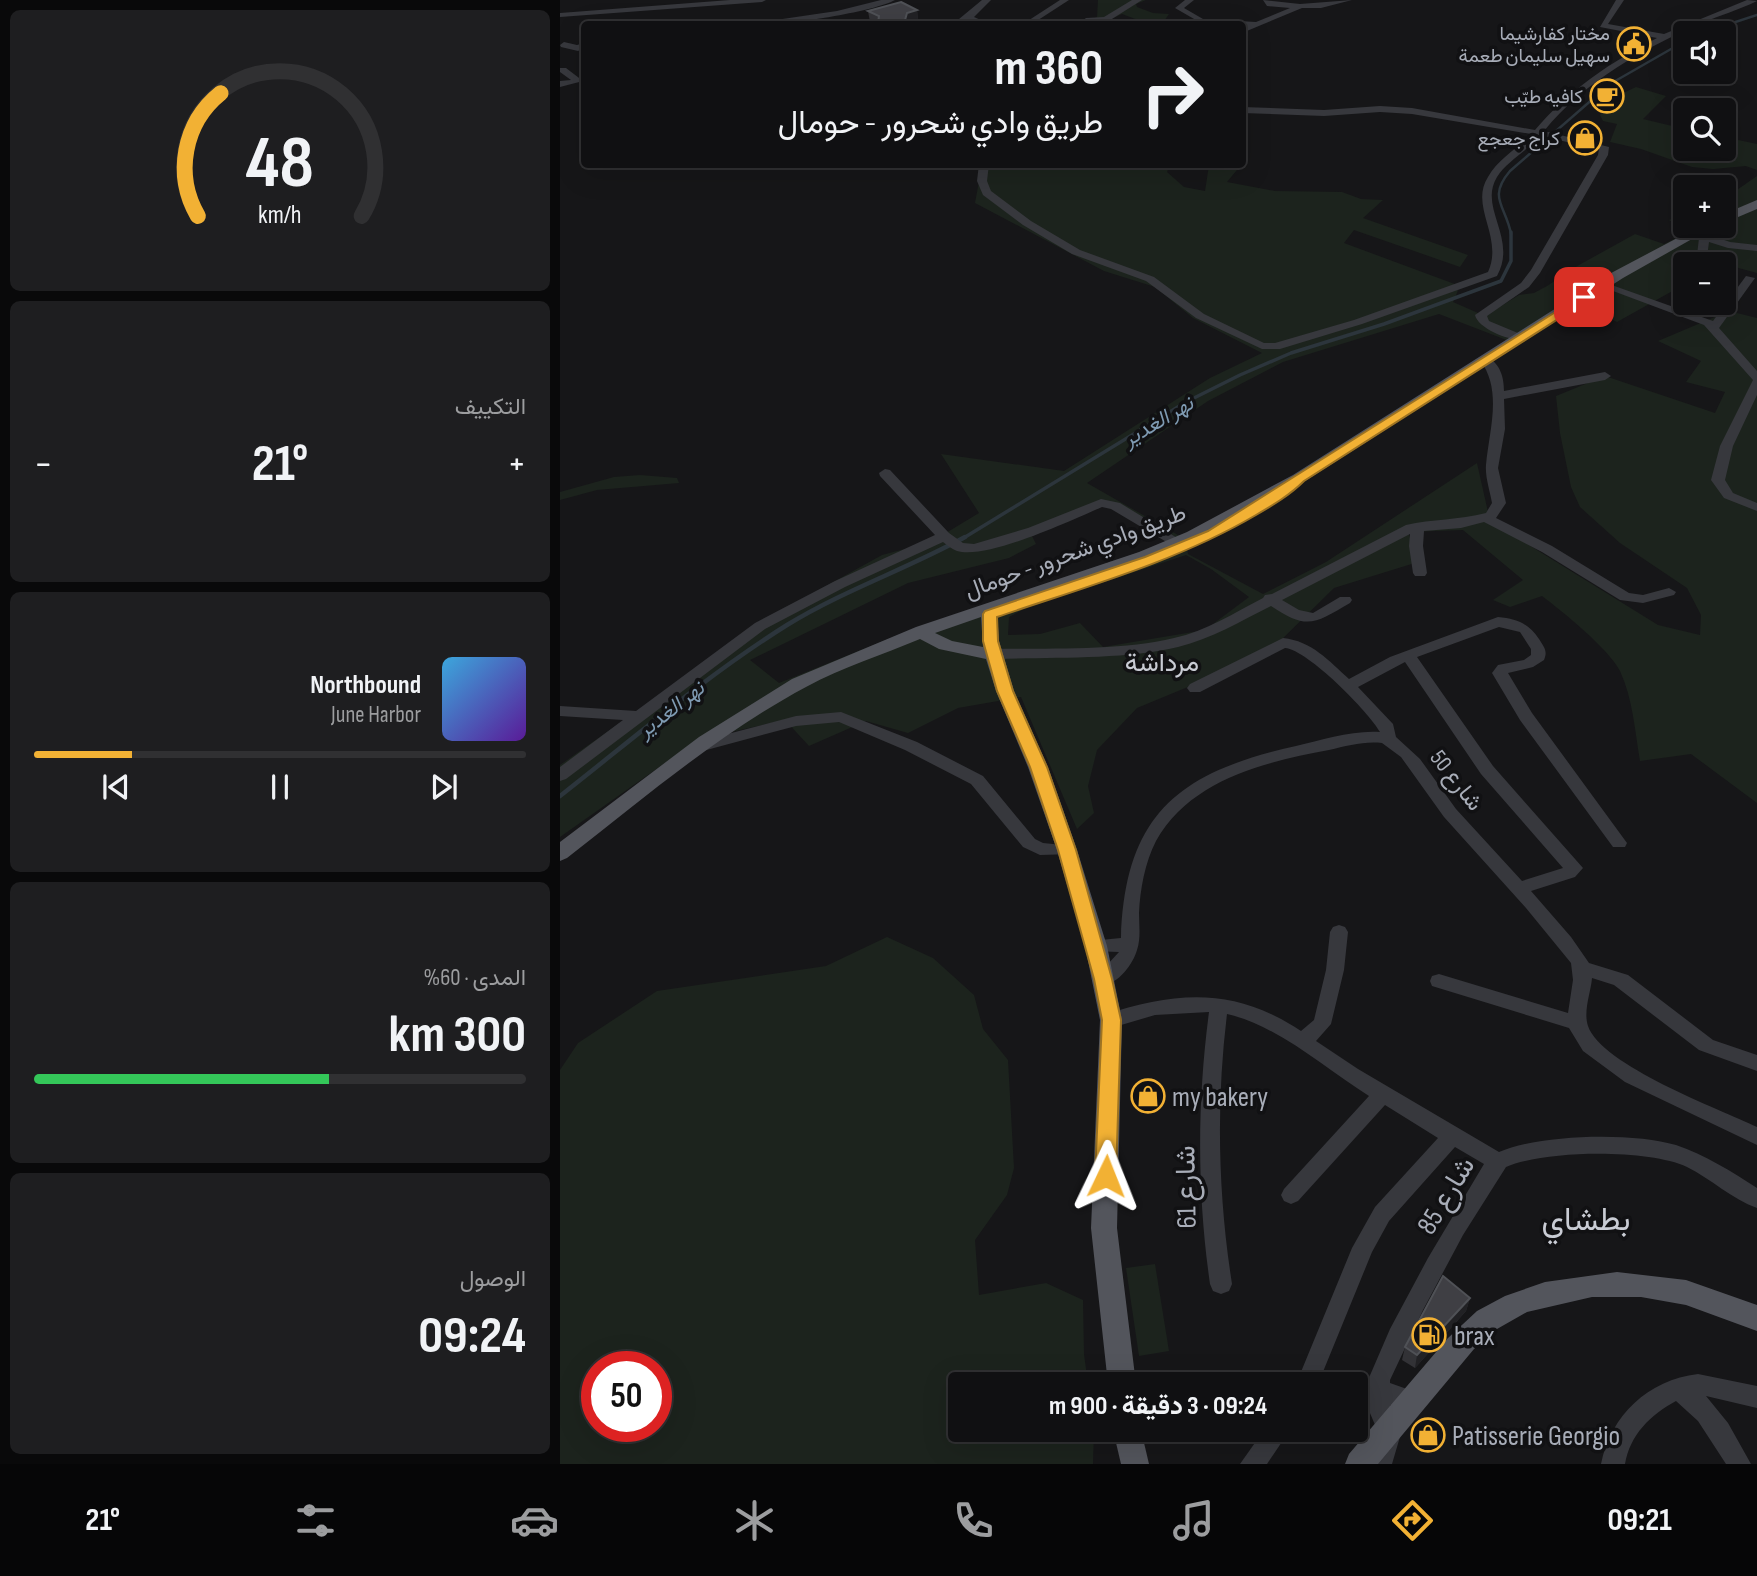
<!DOCTYPE html>
<html lang="ar">
<meta charset="utf-8">
<style>
body{margin:0;font-family:"Sofia Sans Condensed",Vazirmatn,sans-serif;background:#1e1e20;color:#f1f3f6;direction:rtl;height:100vh;display:flex;flex-direction:column;font-size:26px;white-space:nowrap}
*{box-sizing:border-box;margin:0}
p{font-size:23px;color:#9c9d9f}
.icon{flex:none;width:38px;height:38px;fill:none;stroke:currentColor;stroke-width:2;stroke-linecap:round;stroke-linejoin:round}
.map{position:relative;flex:1;overflow:hidden;direction:ltr}
.side{display:flex;flex-direction:column;gap:10px;padding:10px;background:#09090a;width:560px}
.side>*{flex:none}
.top-card{position:absolute;left:21px;top:21px;width:665px;height:147px;border-radius:7px;box-shadow:0 7px 28px #0002,0 0 0 2px #303032;direction:rtl;background:#101012;color:#f1f3f6;overflow:hidden}
.fabs{position:absolute;left:1113px;top:21px;display:grid;gap:14px}
.fabs a{display:grid;place-items:center;width:63px;height:63px;border-radius:7px;background:#101012;box-shadow:0 7px 28px #0002,0 0 0 2px #303032;font-size:35px}
.speed{position:absolute;left:21px;top:1351px;display:flex;gap:14px;font-size:35px;font-weight:700;text-align:center}
.speed>*{display:grid;place-content:center;width:91px;height:91px;border-radius:50%;background:#101012;box-shadow:0 7px 28px #0002,0 0 0 2px #303032;line-height:1}
.speed .limit{border:10px solid #d22;background:#fff;color:#111}
.pin{position:absolute;display:grid;place-items:center;width:60px;height:60px;color:#fff;margin:-30px;border-radius:14px;box-shadow:0 4px 10px #0006}
.me{position:absolute;width:77px;margin:-38px;rotate:2deg;stroke-linejoin:round;filter:drop-shadow(0 0 5px #0008)}
.turn{display:flex;align-items:center;gap:24px;height:147px;padding:0 28px;font-size:32px}
.turn .icon{width:91px;height:91px;stroke-width:2.5}
.turn b{display:block;font-size:49px;line-height:60px}
.big{font-size:52px;font-weight:700;line-height:1.1}
.side .widget{flex:1;display:flex;flex-direction:column;justify-content:center;gap:10px;min-width:0;padding:0 24px;border-radius:10px;background:#1e1e20}
.side .dial{align-items:center;gap:0}
.dial svg{height:182px;overflow:visible;fill:none;stroke:#303032;stroke-width:7;stroke-linecap:round;text-anchor:middle}
.dial text{fill:#f1f3f6;stroke:none}
.song{display:flex;align-items:center;gap:21px}
.cover{width:84px;height:84px;border-radius:10px;background:linear-gradient(135deg,hsl(200 70% 55%),hsl(270 70% 35%))}
.played{height:7px;border-radius:4px;background:linear-gradient(90deg,#f2b134 20%,#303032 20%)}
.keys{display:flex;justify-content:space-around;direction:ltr}
.heat{display:flex;justify-content:space-between;align-items:center;font-size:38px;direction:ltr}
.charge{height:10px;border-radius:5px;background:linear-gradient(90deg,#34c759 60%,#303032 0)}
.trip{position:absolute;left:388px;top:1372px;width:420px;height:70px;border-radius:7px;background:#101012;box-shadow:0 7px 28px #0002,0 0 0 2px #303032;font-weight:700;line-height:70px;text-align:center;direction:rtl}
.tab-bar{display:flex;height:112px;justify-content:space-around;align-items:center;background:#060607;color:#9c9d9f}
.tab-bar .icon{width:49px;height:49px}
.tab-bar .current{color:#f2b134}
.tab-bar b{font-size:32px;color:#f1f3f6}
main{display:flex;flex:1;min-height:0}
.map>svg:first-child{display:block}
.green{fill:#1c231d;fill-rule:evenodd}
.lines{fill:none;stroke-linecap:round;stroke-linejoin:round}
.stream-far2{stroke:#2c353c;stroke-width:2.5}
.stream-far1{stroke:#2c353c;stroke-width:3.5}
.stream{stroke:#2c353c;stroke-width:4.5}
.minor{fill:#37383d;fill-rule:evenodd}
.major{fill:#53555c;fill-rule:evenodd}
.wall{fill:#323236}
.shaded-wall{fill:#212124}
.building{fill:#3f3f44;stroke:#4f5156;stroke-width:2}
.route{fill:#f2b134;stroke:#9d7322;stroke-width:2}
.labels{text-anchor:middle;stroke-width:7;stroke-linejoin:round;paint-order:stroke}
.far-poi-label{font-size:19px;fill:#a8adb8;stroke:#111113;text-anchor:end}
.far-water-label{font-size:21px;font-style:italic;fill:#7f9bb3;stroke:#111113}
.street-label{font-size:23px;fill:#a8adb8;stroke:#111113}
.quarter-label{font-size:26px;fill:#c9ccd4;stroke:#111113}
.near-poi-label{font-size:28px;fill:#a8adb8;stroke:#111113;text-anchor:start}
.near-street-label{font-size:28px;fill:#a8adb8;stroke:#111113}
.near-quarter-label{font-size:32px;fill:#c9ccd4;stroke:#111113}
</style>
<main>
<div class="map">
<svg width="1197" height="1464" viewBox="0 0 1197 1464">
<rect width="100%" height="100%" fill="#161618"/>
<g class="green">
<path d="M538,0H586L576,4L577,7L593,13L609,14L604,21L614,24H582L578,20L562,14L540,24H520L537,17Z"/>
<path d="M1076,87L1106,96L1083,119L1125,129V149H1164V137L1197,144V170L1186,166L1153,169L1132,167L1081,149L1050,142L1057,124L1043,121L1040,115L1051,99Z"/>
<path d="M422,165H610L607,172L624,187L645,191L649,165H681L667,182L715,191L782,192L801,199L823,200L803,218L908,255L900,267L794,230L784,243L900,286L893,302L925,316L959,295L974,293L987,286L1019,265L1075,234L1104,244L1128,232L1109,220L1125,214V226H1164V199L1197,176V273L1164,264H1125V284L1057,322L1019,303L949,341L879,314L723,362L648,401L527,483L625,539L628,554L703,594L766,562L917,463L930,521L1098,625L1140,635L1141,615L1127,588L1060,543L1020,507L1011,487L1000,433L996,396L1045,376L1155,413L1165,392L1126,382L1141,361L1098,341L1169,311L1197,318V803L1131,754L1080,761C1075,732 1073,699 1060,671C1048,648 1003,612 982,596L950,607L933,600L963,580L903,530L848,532L858,562L774,588L716,645L652,677L577,708L537,750L528,786L534,813L517,829L461,697L398,708L348,733L306,721L249,746L225,720L139,739L0,837V765L210,617L322,555L371,542L419,513L381,454L504,471L650,378L702,353L633,318L595,287L544,271L415,203ZM549,505L611,543L358,627L219,683L190,660L348,583L449,558L476,544L472,536L530,509ZM626,555L651,569L689,597L645,630L543,647L520,623L480,634L448,635L449,617L466,608Z"/>
<path d="M80,475L117,478L119,483L37,490L0,500V492L54,477Z"/>
<path d="M327,937L373,958L414,995L423,1029L448,1060L454,1168L447,1195L415,1240L419,1295L486,1283L523,1300L524,1354L528,1384H401V1430H534L533,1464H0V1070L18,1043L97,991L266,966ZM37,1367H96V1426H37Z"/>
<path d="M595,1264L609,1351L579,1356L566,1268Z"/>
</g>
<g class="lines">
<g class="stream-far2">
<path d="M1142,33L1197,15"/>
<path d="M951,234C946,206 927,198 950,171L1050,84L1125,41"/>
</g>
<path class="stream-far1" d="M402,539L626,402L680,375L731,353L824,324L941,281L951,261V232"/>
<path class="stream" d="M0,796C74,738 147,675 227,625C284,590 347,569 405,537"/>
<g class="minor">
<path d="M170,0H206L202,2L0,17V13Z"/>
<path d="M321,0H335C311,13 216,27 188,24L277,11Z"/>
<path d="M422,0H431L414,17L430,24L408,21L402,24H393Z"/>
<path d="M500,0H509L472,24H463Z"/>
<path d="M572,0H582L544,24H535L536,22L518,24L526,18L544,17Z"/>
<path d="M625,0H634L624,8L643,19L696,22L730,8L707,6L703,0L740,4L792,0L761,8H742L682,33V28L687,26L682,24L641,23L615,8Z"/>
<path d="M1056,0H1064L1048,24L1104,34L1187,0L1197,1C1179,10 1160,15 1142,23C1084,48 1025,81 984,131L1049,147L1048,155L980,273L969,287L927,316L929,321L965,336V340C952,342 918,329 915,315L961,283L971,270L1038,155L1039,149L980,136C967,151 947,161 937,177C918,208 958,238 937,276L802,324L720,349H702L636,318L586,281L512,254L463,225L423,195L417,181L419,164H429L427,181L431,191L471,221L520,250L594,277L644,314L704,343H715L794,320L928,272C944,237 909,206 928,177C938,159 957,149 971,134L852,114L820,112L764,116L682,113V107L764,110L820,106L852,108L975,130C1009,90 1051,62 1097,38L1040,27Z"/>
<path d="M4,42L17,45L24,43V48L18,51L1,47L0,45Z"/>
<path d="M0,68H6L23,81L0,87V81L11,80L0,72Z"/>
<path d="M166,164H223L218,167H171Z"/>
<path d="M1130,231H1138L1170,242L1197,245V251L1168,248L1149,242L1146,264H1136L1139,238L1130,235Z"/>
<path d="M1186,276L1195,278L1159,328L1197,371V395L1173,446L1165,480L1173,493L1197,503V511L1164,498L1151,480L1160,446L1193,380L1144,325L1037,285L1046,283L1153,321Z"/>
<path d="M926,356C940,363 944,377 944,391L1045,372L1051,376L1045,380L944,399L945,429L938,468L946,503L936,518L992,546L1069,593L1083,595L1109,588L1116,592L1114,595L1083,603L1060,600L982,552L924,522L901,528L864,531L863,546L867,573L865,576H855L853,573L849,546L850,534L722,600L739,610L753,613L780,597H790L792,600L790,603C755,623 748,631 711,606C681,621 651,639 618,647C564,660 491,657 435,659L428,654L435,649C490,648 561,651 614,638C646,631 674,613 703,598L705,595L712,594L846,525C872,519 899,520 926,513L932,503C930,491 925,477 926,465C929,430 943,391 920,360Z"/>
<path d="M325,469L330,470L389,533L403,543L414,544L468,528L541,499L560,503L632,547L625,551L620,550L551,509L542,507C512,520 427,560 397,551C392,549 387,545 383,542L285,587L205,629L6,779L0,781V767L63,720L0,716V706L76,711L195,623L275,581L375,535L320,476L319,473Z"/>
<path d="M938,617C957,619 968,623 979,639C984,647 988,651 984,660L973,667L948,673L972,713L1067,843L1065,847H1053L960,720L932,673L938,665L964,660L971,655V649L960,632L939,627L857,657L933,766L1023,868L1015,877L971,891L1011,937L1029,963L1068,975L1153,1040L1197,1055V1071L1139,1050L1054,985L1032,978C1031,992 1023,1011 1028,1026C1041,1065 1159,1109 1197,1127V1145L1065,1082L1023,1051L1009,1028L872,986L870,981L872,976L879,974L1008,1013L1013,980L1011,963L966,908L884,817L841,757L822,743C804,741 787,746 769,750C705,762 631,779 596,841C585,862 580,890 579,913C579,925 581,938 577,950C573,965 554,990 537,984L534,979L559,952L530,951L527,946L530,941L561,938C565,814 619,772 736,746C762,740 793,730 820,732C809,712 748,650 725,648L640,692H630L627,688L630,684L723,638C752,641 769,661 789,679L830,657ZM845,662L921,774L1003,868L962,881L896,809L860,759L836,737L833,724L798,687Z"/>
<path d="M281,712L357,742L423,776L475,839L483,843L513,846L516,850L513,854L480,855L463,847L411,784L345,750L279,722L236,726L139,752L131,747L133,743L236,716Z"/>
<path d="M779,925L785,927L788,932L784,970L771,1024L756,1041L798,1069L939,1152C980,1134 1073,1132 1116,1145C1145,1155 1171,1171 1197,1188V1208C1172,1199 1151,1179 1127,1167C1088,1149 986,1150 946,1167L903,1235L863,1310L830,1380V1383L861,1394L864,1402L861,1410L853,1413L830,1405L842,1430L832,1464H808L818,1432L807,1406L808,1380L830,1329L868,1258L924,1164L895,1147L829,1221L812,1252L758,1384H736L792,1248L815,1207L878,1138L825,1105L738,1201L731,1204L724,1201L721,1195L724,1189L809,1096C764,1068 719,1026 667,1014C656,1104 658,1194 672,1284L669,1291L661,1294L653,1291L650,1284C637,1193 637,1103 649,1012L595,1015L551,1028L544,1025L542,1020L544,1015C617,991 675,987 741,1031L754,1020L766,970L770,932L773,927Z"/>
<path d="M1138,1374L1197,1386V1408L1146,1396L1168,1423L1191,1464H1166L1138,1421L1116,1401C1090,1415 1070,1435 1065,1464H1041C1051,1415 1088,1380 1138,1374Z"/>
<path d="M704,1430H730L707,1464H680Z"/>
</g>
<g class="major">
<path d="M1197,200V209L1164,223V214Z"/>
<path d="M1140,226H1155L1063,278L745,481L639,540L591,560L437,612L439,641L454,691L488,767L517,850L547,946L562,1020L557,1228L576,1384H548L531,1228L540,1020L525,946L497,850L468,767L436,691L426,659L379,649L360,639C322,655 283,667 246,687C160,733 84,798 7,858L0,861V842L139,737L232,679L356,627L579,552L627,532L733,475L1053,272ZM421,617L423,647L392,641L375,633Z"/>
<path d="M1057,1272L1126,1280L1197,1305V1331L1126,1305L1081,1297H1032L967,1312L937,1329L914,1349L818,1464H785L789,1454L888,1338L917,1311L945,1296L985,1282Z"/>
<path d="M553,1430H581L589,1464H561Z"/>
</g>
</g>
<g class="wall">
<path d="M357,10L358,20L348,23V24H316L310,22L308,11Z"/>
<path d="M910,1298L906,1311L855,1368L842,1360L845,1347Z"/>
</g>
<g class="shaded-wall">
<path d="M357,10L358,20L348,23V24H318V23Z"/>
<path d="M910,1298L906,1311L855,1368L857,1355Z"/>
</g>
<g class="building">
<path d="M341,2L357,10L347,13L345,20L318,23L319,16L308,11Z"/>
<path d="M883,1276L910,1298L857,1355L845,1347Z"/>
</g>
<path class="route" d="M1024,294L1028,295V300L744,481C730,495 713,505 696,515C616,562 525,587 437,617L438,641L453,691L487,767L516,850L552,979L561,1020L556,1176L553,1183L546,1185L538,1183L535,1176L542,1020L534,979L498,850L470,767L437,691L423,641V614L425,611L585,557L648,531Z"/>
<defs>
<symbol id="civic-ring" viewBox="-11 -11 22 22"><circle r="9.5" fill="#111113" stroke="#f2b134" stroke-width="1.5"/><path d="M-.6-6.5H3V-4.5H.6V-3L4-1V1h2V6H-6V1h2V-1L-.6-3ZM-1.2 2.5V6h2.4V2.5Z" fill="#f2b134"/></symbol>
<symbol id="cafe-ring" viewBox="-11 -11 22 22"><circle r="9.5" fill="#111113" stroke="#f2b134" stroke-width="1.5"/><path d="M-5.5-4.5H6V0H3Q3 3.5 0 3.5H-2.5Q-5.5 3.5-5.5 0ZM3-3.2v2h1.7v-2ZM-6 4.5H4V6H-6Z" fill="#f2b134"/></symbol>
<symbol id="shop-ring" viewBox="-11 -11 22 22"><circle r="9.5" fill="#111113" stroke="#f2b134" stroke-width="1.5"/><path d="M-5-2.5h2.3a2.7 3.5 0 0 1 5.4 0H5L5.5 6h-11ZM-1.5-2.5h3a1.5 2.3 0 0 0-3 0Z" fill="#f2b134"/></symbol>
<symbol id="fuel-ring" viewBox="-11 -11 22 22"><circle r="9.5" fill="#111113" stroke="#f2b134" stroke-width="1.5"/><path d="M-5.5-6h7V0h2V4h1.3V-2.5L3-4.5l.8-.8L6-3V5H2.5V1h-1V6h-7ZM-4.2-4.7v3.2H.2V-4.7Z" fill="#f2b134"/></symbol>
</defs>
<g fill-rule="evenodd">
<use href="#civic-ring" x="1055" y="25" width="38" height="38"/>
<use href="#cafe-ring" x="1028" y="77" width="38" height="38"/>
<use href="#shop-ring" x="1006" y="119" width="38" height="38"/>
<use href="#shop-ring" x="569" y="1077" width="38" height="38"/>
<use href="#fuel-ring" x="850" y="1316" width="38" height="38"/>
<use href="#shop-ring" x="849" y="1416" width="38" height="38"/>
</g>
<g class="labels">
<g class="far-poi-label">
<text x="1050" y="40">مختار كفارشيما<tspan x="1050" dy="22">سهيل سليمان طعمة</tspan></text>
<text x="1023" y="103">كافيه طيّب</text>
<text x="1000" y="145">كراج جعجع</text>
</g>
<g class="far-water-label">
<text transform="translate(598 421) rotate(-31)" y="7">نهر الغدير</text>
<text transform="translate(111 709) rotate(-38)" y="7">نهر الغدير</text>
</g>
<g class="street-label">
<text transform="translate(515 551) rotate(-20)" y="8">طريق وادي شحرور - حومال</text>
<text transform="translate(897 780) rotate(52)" y="8">شارع 50</text>
</g>
<g class="quarter-label">
<text x="602" y="671">مرداشة</text>
</g>
<g class="near-poi-label">
<text x="612" y="1106">my bakery</text>
<text x="894" y="1345">brax</text>
<text x="892" y="1445">Patisserie Georgio</text>
</g>
<g class="near-street-label">
<text transform="translate(625 1187) rotate(-91)" y="10">شارع 61</text>
<text transform="translate(885 1195) rotate(-59)" y="10">شارع 85</text>
</g>
<g class="near-quarter-label">
<text x="1026" y="1230">بطشاي</text>
</g>
</g>
</svg>
<div class="fabs">
<a><svg class="icon" aria-label="sound" viewBox="0 0 24 24"><path d="M4 9h4l5-4v14l-5-4H4zM17 9q2 3 0 6"/></svg></a>
<a><svg class="icon" aria-label="search" viewBox="0 0 24 24"><circle cx="10" cy="10" r="6"/><path d="M15 15l6 6"/></svg></a>
<a>+</a>
<a>−</a>
</div>
<div class="speed"><div class="limit">50</div></div>
<div class="pin" style="left:1024px;top:297px;background:#d93025"><svg class="icon" aria-label="arrive" viewBox="0 0 24 24"><path d="M6 21V4h12l-3 4 3 4H6"/></svg></div>
<svg class="me" style="left:546px;top:1176px" viewBox="-20 -20 40 40"><path d="M0-17L14 15 0 8-14 15z" fill="#f2b134" stroke="#fff" stroke-width="4"/></svg>
<div class="trip">09:24 · 3 دقيقة · 900 m</div>
<div class="top-card">
<div class="turn"><svg class="icon" aria-label="right" viewBox="0 0 24 24"><path d="M7 20v-9h11M14 6l5 5-5 5"/></svg><div><b>360 m</b>طريق وادي شحرور - حومال</div></div>
</div>
</div>
<section class="side">
<div class="widget dial"><svg viewBox="0 0 100 80">
<path d="M14 69A42 42 0 1 1 86 69"/>
<path d="M14 69A42 42 0 0 1 24 15" stroke="#f2b134"/>
<text x="50" y="56" font-size="32" font-weight="700">48</text>
<text x="50" y="72" font-size="11">km/h</text>
</svg></div>
<div class="widget"><p>التكييف</p>
<div class="heat"><a>−</a><b class="big">21°</b><a>+</a></div>
</div>
<div class="widget">
<div class="song"><i class="cover"></i><div><b>Northbound</b><p>June Harbor</p></div></div>
<div class="played"></div>
<div class="keys"><svg class="icon" aria-label="previous" viewBox="0 0 24 24"><path d="M18 5L8 12l10 7zM5 5v14"/></svg><svg class="icon" aria-label="pause" viewBox="0 0 24 24"><path d="M8 5v14M16 5v14"/></svg><svg class="icon" aria-label="next" viewBox="0 0 24 24"><path d="M6 5l10 7-10 7zM19 5v14"/></svg></div>
</div>
<div class="widget"><p>المدى · 60%</p><b class="big">300 km</b><div class="charge"></div></div>
<div class="widget"><p>الوصول</p><b class="big">09:24</b></div>
</section>
</main>
<nav class="tab-bar">
<b>09:21</b>
<svg class="icon current" aria-label="directions" viewBox="0 0 24 24"><path d="M12 3l9 9-9 9-9-9zM9 14v-3h6M13 9l2 2-2 2"/></svg>
<svg class="icon" aria-label="music" viewBox="0 0 24 24"><path d="M9 18V5l10-2v13"/><circle cx="6" cy="18" r="3"/><circle cx="16" cy="16" r="3"/></svg>
<svg class="icon" aria-label="phone" viewBox="0 0 24 24"><path d="M5 4h4l2 5-3 2q2 4 5 5l2-3 5 2v4C11 20 4 13 5 4z"/></svg>
<svg class="icon" aria-label="climate" viewBox="0 0 24 24"><path d="M12 3v18M4 7l16 10M4 17L20 7"/></svg>
<svg class="icon" aria-label="car" viewBox="0 0 24 24"><path d="M5 17H2v-5l4-1 3-4h7l3 4 3 1v5h-3M9 17h6M6 11h13"/><circle cx="7" cy="17" r="2"/><circle cx="17" cy="17" r="2"/></svg>
<svg class="icon" aria-label="filters" viewBox="0 0 24 24"><path d="M4 7h16M4 17h16"/><circle cx="9" cy="7" r="2"/><circle cx="15" cy="17" r="2"/></svg>
<b>21°</b>
</nav>
